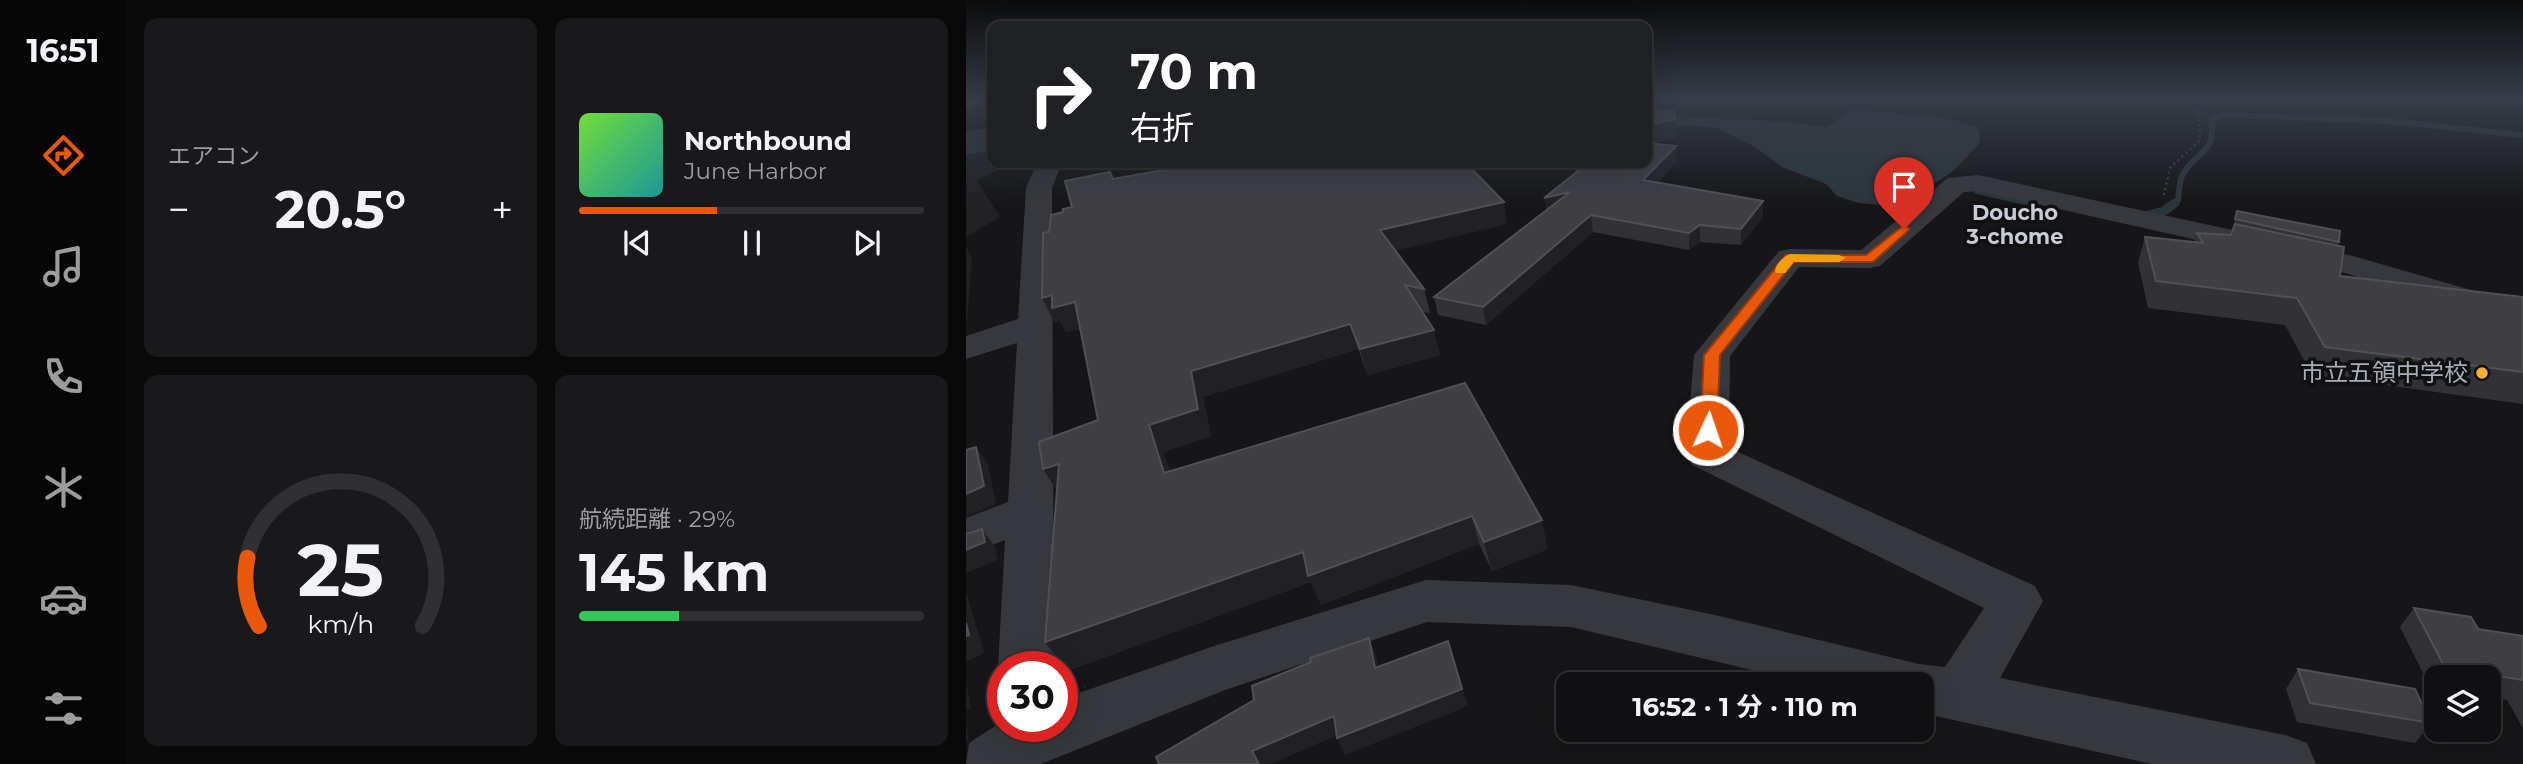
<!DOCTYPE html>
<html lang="ja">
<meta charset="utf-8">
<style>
body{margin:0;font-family:Montserrat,"Noto Sans JP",sans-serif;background:#19191b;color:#f1f3f6;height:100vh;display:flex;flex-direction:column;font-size:26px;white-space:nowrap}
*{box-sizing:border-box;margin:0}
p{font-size:23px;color:#9c9d9f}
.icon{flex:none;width:38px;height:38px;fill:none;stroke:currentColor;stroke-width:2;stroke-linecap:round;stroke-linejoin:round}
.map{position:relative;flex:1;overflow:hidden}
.drawer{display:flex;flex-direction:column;gap:18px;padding:18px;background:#09090a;width:840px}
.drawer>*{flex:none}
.banner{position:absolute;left:21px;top:21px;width:665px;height:147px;border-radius:14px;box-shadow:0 7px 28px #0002,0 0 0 2px #303032;background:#202124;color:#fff;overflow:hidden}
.fabs{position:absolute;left:1458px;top:665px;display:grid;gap:14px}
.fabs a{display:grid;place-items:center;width:77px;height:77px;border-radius:14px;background:#101012;box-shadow:0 7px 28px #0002,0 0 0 2px #303032;font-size:35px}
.speed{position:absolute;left:21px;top:651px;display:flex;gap:14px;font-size:35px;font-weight:700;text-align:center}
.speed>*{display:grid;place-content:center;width:91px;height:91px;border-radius:50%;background:#101012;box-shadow:0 7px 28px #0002,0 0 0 2px #303032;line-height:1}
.speed .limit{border:10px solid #d22;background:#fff;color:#111}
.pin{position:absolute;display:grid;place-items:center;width:60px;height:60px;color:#fff;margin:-72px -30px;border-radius:50% 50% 50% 0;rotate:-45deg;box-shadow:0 0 7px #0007}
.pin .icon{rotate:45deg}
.me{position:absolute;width:77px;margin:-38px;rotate:3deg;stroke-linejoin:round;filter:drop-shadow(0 0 5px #0008)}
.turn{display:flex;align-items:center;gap:24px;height:147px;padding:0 28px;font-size:32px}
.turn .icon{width:91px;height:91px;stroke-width:2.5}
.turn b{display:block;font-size:49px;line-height:60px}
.big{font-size:52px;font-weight:700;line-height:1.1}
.drawer .card{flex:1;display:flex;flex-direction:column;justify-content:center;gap:10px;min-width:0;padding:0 24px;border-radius:14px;background:#19191b}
.drawer .dial{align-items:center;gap:0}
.dial svg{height:182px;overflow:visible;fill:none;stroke:#303032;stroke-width:7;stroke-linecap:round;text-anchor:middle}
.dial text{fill:#f1f3f6;stroke:none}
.song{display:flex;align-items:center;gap:21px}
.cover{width:84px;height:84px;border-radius:10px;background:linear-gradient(135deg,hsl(100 70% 55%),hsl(180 70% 35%))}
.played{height:7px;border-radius:4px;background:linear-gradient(90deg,#ea580c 40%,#303032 40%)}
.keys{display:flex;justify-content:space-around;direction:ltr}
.heat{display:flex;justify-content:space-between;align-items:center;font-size:38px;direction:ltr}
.charge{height:10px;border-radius:5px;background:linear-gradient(90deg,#34c759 29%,#303032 0)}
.drawer .tiles{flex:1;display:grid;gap:18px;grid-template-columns:repeat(2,1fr)}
.trip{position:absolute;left:590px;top:672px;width:378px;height:70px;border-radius:14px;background:#101012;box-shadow:0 7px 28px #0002,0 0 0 2px #303032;font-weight:700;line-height:70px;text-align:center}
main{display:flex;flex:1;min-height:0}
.tab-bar{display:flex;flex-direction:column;width:126px;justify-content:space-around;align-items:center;background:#060607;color:#9c9d9f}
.tab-bar .icon{width:49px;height:49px}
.tab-bar .current{color:#ea580c}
.tab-bar b{font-size:32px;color:#f1f3f6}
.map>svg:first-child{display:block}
.built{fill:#222225}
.water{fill:#2c353c}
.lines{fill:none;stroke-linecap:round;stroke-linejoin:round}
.stream-far1{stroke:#2c353c;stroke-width:6}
.stream{stroke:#2c353c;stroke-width:9}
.river{fill:#2c353c;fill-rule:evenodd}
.path{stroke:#3d3f44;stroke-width:2.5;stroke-dasharray:2 3.5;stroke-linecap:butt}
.minor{fill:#37383d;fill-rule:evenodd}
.major{fill:#53555c;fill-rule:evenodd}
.wall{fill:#323236}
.shaded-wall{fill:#212124}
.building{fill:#3f3f44;stroke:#4f5156;stroke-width:2}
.route{fill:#ea580c;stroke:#983908;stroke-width:2}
.slow{fill:#f59e0b}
.poi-dot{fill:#f2b134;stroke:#111113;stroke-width:2.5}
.labels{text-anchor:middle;stroke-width:7;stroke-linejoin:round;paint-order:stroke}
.far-neighbourhood-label{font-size:21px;font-weight:bold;fill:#c9ccd4;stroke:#111113}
.poi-label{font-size:24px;fill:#a8adb8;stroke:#111113;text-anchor:end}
</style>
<main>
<nav class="tab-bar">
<b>16:51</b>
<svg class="icon current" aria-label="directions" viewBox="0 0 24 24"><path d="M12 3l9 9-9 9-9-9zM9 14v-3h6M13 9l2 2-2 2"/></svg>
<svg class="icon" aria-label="music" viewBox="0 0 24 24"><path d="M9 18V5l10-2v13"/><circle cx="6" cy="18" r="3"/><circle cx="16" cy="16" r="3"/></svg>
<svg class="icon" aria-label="phone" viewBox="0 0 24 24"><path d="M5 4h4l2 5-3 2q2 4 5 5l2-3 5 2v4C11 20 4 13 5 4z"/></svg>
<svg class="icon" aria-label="climate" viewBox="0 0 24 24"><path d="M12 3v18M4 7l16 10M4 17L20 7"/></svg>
<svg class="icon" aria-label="car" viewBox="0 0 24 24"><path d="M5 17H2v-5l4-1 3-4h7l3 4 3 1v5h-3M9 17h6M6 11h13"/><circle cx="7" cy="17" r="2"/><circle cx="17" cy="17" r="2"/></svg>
<svg class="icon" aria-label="filters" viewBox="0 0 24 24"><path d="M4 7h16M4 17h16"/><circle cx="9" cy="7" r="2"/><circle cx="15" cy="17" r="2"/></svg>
</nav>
<section class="drawer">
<div class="tiles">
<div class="card"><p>エアコン</p>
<div class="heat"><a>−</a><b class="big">20.5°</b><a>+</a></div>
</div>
<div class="card">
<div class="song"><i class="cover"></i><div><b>Northbound</b><p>June Harbor</p></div></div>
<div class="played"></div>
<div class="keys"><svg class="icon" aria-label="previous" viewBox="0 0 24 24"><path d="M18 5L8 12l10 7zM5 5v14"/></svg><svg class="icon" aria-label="pause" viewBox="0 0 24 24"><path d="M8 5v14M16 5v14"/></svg><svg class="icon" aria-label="next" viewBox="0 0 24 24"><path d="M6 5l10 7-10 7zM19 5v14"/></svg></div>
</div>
<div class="card dial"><svg viewBox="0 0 100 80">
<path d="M14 69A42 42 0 1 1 86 69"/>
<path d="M14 69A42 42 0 0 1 9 39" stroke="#ea580c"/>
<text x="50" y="56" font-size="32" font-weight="700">25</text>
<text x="50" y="72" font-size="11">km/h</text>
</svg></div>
<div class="card"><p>航続距離 · 29%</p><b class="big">145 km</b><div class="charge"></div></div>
</div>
</section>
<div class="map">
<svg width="1557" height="764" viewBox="0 0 1557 764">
<rect width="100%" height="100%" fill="#161618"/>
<path class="built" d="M26,141V163H44L11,181L34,217L0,237V146Z"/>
<path class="water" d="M886,110L982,118L1011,127L1014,133L1013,144L986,172L936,204L916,205L892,203L871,196L860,184L816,167L789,147L752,128L723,125L690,128L698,119C753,116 807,120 861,127Z"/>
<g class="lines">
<g class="stream-far1">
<path d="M0,140L26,135"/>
<path d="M1011,191L1070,204"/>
<path d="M1207,205L1212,201C1213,193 1213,180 1217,174C1234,147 1248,157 1246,118L1259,115L1422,121L1557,135"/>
</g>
<g class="stream">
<path d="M1065,203L1070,204"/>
<path d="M1175,217L1198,211L1209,203"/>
</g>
<path class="river" d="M26,128V150L0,155V131Z"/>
<path class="path" d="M1129,98L1233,108L1234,140L1204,168L1197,198"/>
<g class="minor">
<path d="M71,163H96L86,188L88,667H37V677L32,667L39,540L0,555V518L42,502L51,343L0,359V336L52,319L60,188Z"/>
<path d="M1012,175L1387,256L1557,305V326L1379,273L1012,191L998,192L914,266L903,268L833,267L764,356L763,448L1069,586L1077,601L1034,678L1319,735L1341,743L1350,764H1186L956,713V684H845L605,627L461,622L259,690L75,764H0L3,743L37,721V726H96V699L245,647L460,580L605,585L749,615L953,664L979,667L1018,608L726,465L720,455L728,355L813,251L824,249L895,250L982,178Z"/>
</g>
<path class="major" d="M0,98H25L21,102L0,107Z"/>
</g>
<g class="wall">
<path d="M681,110L710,138L686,143L711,161L691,183L797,217L775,245L734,242L723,250L627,232L520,325L472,315L468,297L580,211Z"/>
<path d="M568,163H601L575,169Z"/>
<path d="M504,167L541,224L429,250L458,289L464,313L456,312L474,355L402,375L392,349L237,397L245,436L197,452L204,472L499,383L582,549L526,571L513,544L355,605L345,582L101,671L79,642L91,491L77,469L132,420L114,329L100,332L94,321L89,323L76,298L83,232L97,212L147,179L209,168Z"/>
<path d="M1271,211L1373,242L1371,246L1374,276L1557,297V404L1346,375L1319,325L1182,308L1172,262L1179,237L1228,242L1231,233L1265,235Z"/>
<path d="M1448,608L1512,629L1557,636V728L1541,700L1522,697V677H1470V688L1464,687L1434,627Z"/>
<path d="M1332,669L1465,723L1449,743L1331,722L1320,689Z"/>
</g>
<g class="shaded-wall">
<path d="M709,119L710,138L681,145V125Z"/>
<path d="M710,146L711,161L678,196L677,180Z"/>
<path d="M574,163H601L575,169Z"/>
<path d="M604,192L581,214L578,198Z"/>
<path d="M797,201V217L775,245V229Z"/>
<path d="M538,202L541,224L421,253L414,230Z"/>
<path d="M625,215L627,232L520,325L517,307Z"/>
<path d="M734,225V242L723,250V233Z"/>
<path d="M0,247L6,258L0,333Z"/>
<path d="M86,295L109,302L122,327L100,332L94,321L89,323L76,298Z"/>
<path d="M384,324L392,349L237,397L245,436L197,452L213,501L198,473L183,425L225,371Z"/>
<path d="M468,330L474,355L402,375L394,349Z"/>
<path d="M10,447L22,464L30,504L0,517V494Z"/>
<path d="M93,464L95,497L77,469Z"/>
<path d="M506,516L513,544L355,605L345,582L101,671L79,642L337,552Z"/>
<path d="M576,520L582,549L526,571L518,542Z"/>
<path d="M16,529L29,547L32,560L0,573V550Z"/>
<path d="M0,591L18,653L0,662Z"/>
<path d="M403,638L410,655L416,685L409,668Z"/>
<path d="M482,641L502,706L379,755L371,738Z"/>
<path d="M0,681L5,708L0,711Z"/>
<path d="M368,716L376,733L305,764H293L286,751Z"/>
<path d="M0,722L3,740L0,741Z"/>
</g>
<g class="building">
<path d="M681,110L708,111L709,119L681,125Z"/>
<path d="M681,143L710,146L677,180L797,201L775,229L734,225L723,233L625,215L517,307L468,297L604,192L578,198L622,163H681Z"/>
<path d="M208,163H502L503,164H501L538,202L414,230L458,289L439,285L468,330L394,349L384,324L225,371L232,409L183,425L198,473L499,383L576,520L518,542L506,516L342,576L337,552L79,642L93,464L77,469L73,442L132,420L109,302L86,308V295L76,298L77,233L83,232L85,215L97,212V209L106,207L99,181L144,172L147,179L209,168Z"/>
<path d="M1271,211L1374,231L1373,242L1269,219Z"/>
<path d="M1269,224L1378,247L1374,276L1557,297V372L1359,347L1331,298L1190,281L1179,237L1237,243L1231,233L1265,235Z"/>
<path d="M10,447L18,486L0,494V450Z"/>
<path d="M16,529L19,542L0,550V534Z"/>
<path d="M1448,608L1505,617L1512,629L1557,636V680L1479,668Z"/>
<path d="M0,623L3,635L0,636Z"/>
<path d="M403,638L409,668L482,641L496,689L371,738L368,716L286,751L293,764H193L190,757L288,700L286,686L345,662L344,658Z"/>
<path d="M1332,669L1449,689L1465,723L1344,703Z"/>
</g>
<linearGradient id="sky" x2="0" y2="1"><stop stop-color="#0c0c0d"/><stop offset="0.48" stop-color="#363c48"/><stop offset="1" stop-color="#363c48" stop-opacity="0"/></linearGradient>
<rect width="1557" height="205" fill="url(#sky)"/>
<path class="route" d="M938,225L944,229L942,231L907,262H828L754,355L751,430L742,435L736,434L734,430L738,355L820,255H900Z"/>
<path class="slow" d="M824,254L873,255L880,258L873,262H828L819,273H810C806,267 818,256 824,254Z"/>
<circle class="poi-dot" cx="1516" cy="373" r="7"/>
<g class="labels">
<g class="far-neighbourhood-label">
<text x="1049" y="220">Doucho<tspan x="1049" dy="24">3-chome</tspan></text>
</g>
<g class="poi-label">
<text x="1502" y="381">市立五領中学校</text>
</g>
</g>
</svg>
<div class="fabs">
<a><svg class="icon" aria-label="layers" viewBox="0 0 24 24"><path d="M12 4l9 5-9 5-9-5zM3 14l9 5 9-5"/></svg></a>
</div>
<div class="speed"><div class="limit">30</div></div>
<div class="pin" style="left:938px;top:229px;background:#d93025"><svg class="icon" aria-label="arrive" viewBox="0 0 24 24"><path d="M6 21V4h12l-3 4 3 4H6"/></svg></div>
<svg class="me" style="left:742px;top:430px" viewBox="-20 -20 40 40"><circle r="17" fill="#ea580c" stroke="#fff" stroke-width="3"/><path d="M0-11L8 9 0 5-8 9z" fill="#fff"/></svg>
<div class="trip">16:52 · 1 分 · 110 m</div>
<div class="banner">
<div class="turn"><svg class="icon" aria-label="right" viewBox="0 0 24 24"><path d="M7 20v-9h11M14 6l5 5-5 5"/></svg><div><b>70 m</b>右折</div></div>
</div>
</div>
</main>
